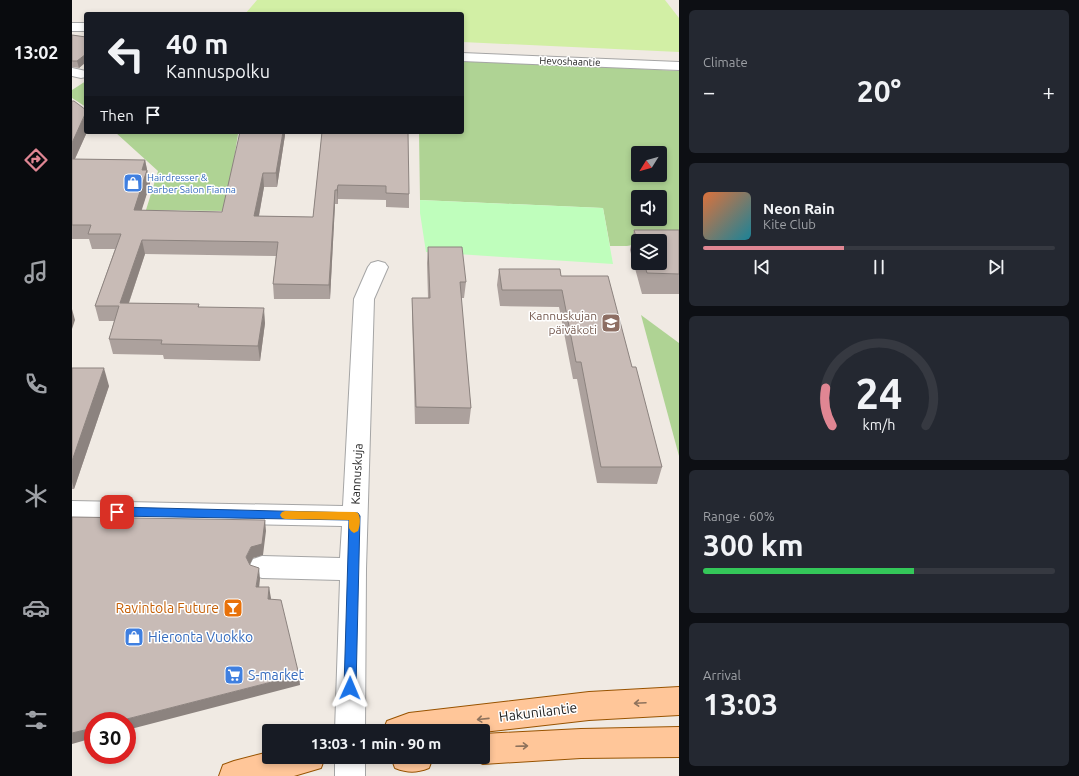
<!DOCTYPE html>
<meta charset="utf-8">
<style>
body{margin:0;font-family:Ubuntu,sans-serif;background:#242831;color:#f1f3f6;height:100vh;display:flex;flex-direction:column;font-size:15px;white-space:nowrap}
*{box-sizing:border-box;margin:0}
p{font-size:13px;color:#9ea1a6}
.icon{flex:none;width:22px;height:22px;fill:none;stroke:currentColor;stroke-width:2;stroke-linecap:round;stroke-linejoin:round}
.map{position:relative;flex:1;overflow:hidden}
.panel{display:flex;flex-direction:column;gap:10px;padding:10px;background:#0d0f14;width:400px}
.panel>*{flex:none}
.hud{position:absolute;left:12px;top:12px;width:380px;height:122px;border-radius:4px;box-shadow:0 2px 6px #0003;background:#171b24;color:#f1f3f6;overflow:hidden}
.needle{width:26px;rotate:233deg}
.tools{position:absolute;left:559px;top:146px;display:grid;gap:8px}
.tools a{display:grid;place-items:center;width:36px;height:36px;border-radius:4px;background:#171b24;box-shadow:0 2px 6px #0003;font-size:20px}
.speed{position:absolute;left:12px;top:712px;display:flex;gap:8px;font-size:20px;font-weight:700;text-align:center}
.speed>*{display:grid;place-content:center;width:52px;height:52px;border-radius:50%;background:#171b24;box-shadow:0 2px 6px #0003;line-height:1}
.speed .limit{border:6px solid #d22;background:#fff;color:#111}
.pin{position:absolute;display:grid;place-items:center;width:34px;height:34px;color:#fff;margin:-17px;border-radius:8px;box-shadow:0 2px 6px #0006}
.me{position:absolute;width:44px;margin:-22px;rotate:1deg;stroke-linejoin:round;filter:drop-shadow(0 0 3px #0008)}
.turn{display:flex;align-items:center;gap:14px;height:84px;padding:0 16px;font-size:18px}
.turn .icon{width:52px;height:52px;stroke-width:2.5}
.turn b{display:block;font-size:28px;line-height:34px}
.then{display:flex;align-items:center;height:38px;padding:0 16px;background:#0003;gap:8px;font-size:15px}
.big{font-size:30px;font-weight:700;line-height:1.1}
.panel .card{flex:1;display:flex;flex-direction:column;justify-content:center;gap:6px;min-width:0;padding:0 14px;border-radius:6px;background:#242831}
.panel .dial{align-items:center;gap:0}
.dial svg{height:104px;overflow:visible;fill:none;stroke:#363941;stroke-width:7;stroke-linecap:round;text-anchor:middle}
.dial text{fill:#f1f3f6;stroke:none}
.song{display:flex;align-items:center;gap:12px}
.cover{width:48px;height:48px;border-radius:6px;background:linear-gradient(135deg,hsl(20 70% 55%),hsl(190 70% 35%))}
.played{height:4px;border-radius:2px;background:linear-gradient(90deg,#e08693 40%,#363941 40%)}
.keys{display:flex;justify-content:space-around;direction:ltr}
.heat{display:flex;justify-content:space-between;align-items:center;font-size:22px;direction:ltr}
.charge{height:6px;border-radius:3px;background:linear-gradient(90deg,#34c759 60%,#363941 0)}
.trip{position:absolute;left:190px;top:724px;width:228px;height:40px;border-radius:4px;background:#171b24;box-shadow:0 2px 6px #0003;font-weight:700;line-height:40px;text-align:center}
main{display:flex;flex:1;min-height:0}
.menu{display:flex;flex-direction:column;width:72px;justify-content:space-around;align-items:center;background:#090b0e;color:#9ea1a6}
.menu .icon{width:28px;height:28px}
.menu .on{color:#e08693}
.menu b{font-size:18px;color:#f1f3f6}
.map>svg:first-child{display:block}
.grass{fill:#d2efa5}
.forest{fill:#afd394;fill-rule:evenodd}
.park{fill:#bffebc}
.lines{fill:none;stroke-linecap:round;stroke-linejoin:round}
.minor-casing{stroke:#a5a5a5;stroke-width:2}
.major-casing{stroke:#985300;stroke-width:2}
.minor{fill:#fff;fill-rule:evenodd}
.major{fill:#ffc699;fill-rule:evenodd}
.wall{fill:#aca19d;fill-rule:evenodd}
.shaded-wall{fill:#8c837f}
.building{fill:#c8bbb6;stroke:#8c837f}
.oneway{stroke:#8e725c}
.route{fill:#1a73e8;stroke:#114b97}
.slow{fill:#f59e0b}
.labels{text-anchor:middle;stroke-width:3;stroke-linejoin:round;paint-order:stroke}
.far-street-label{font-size:10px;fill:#1e1e1e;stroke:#fff}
.far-shop-label{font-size:10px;fill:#366cbe;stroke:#fff;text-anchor:start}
.education-label{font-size:12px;fill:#785e54;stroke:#fff;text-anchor:end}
.street-label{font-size:12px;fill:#1e1e1e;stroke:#fff}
.near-food-label{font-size:14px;fill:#c56008;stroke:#fff;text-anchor:end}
.near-shop-label{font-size:14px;fill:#366cbe;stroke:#fff;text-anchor:start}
.near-street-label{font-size:14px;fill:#1e1e1e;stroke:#fff}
</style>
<main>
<nav class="menu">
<b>13:02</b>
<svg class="icon on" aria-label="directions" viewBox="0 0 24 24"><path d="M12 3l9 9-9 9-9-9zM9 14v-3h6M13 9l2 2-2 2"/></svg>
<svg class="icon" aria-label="music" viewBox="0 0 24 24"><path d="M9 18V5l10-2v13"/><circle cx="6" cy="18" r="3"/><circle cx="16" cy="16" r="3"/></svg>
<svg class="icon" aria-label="phone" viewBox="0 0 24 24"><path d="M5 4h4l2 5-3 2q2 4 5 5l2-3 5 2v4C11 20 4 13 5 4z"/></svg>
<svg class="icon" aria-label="climate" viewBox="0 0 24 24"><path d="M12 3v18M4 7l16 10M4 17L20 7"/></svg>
<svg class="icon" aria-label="car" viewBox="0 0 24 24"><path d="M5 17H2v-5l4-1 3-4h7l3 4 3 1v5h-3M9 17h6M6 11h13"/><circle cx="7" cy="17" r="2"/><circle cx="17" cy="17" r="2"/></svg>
<svg class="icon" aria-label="filters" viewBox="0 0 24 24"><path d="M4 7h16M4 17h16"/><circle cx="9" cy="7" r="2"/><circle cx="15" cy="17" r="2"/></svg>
</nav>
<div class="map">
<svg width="607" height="776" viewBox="0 0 607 776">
<rect width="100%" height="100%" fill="#f0eae3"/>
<path class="grass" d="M185,0H593L607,18V52L390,42V14H173Z"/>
<g class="forest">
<path d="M390,60L607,71V235L566,241V244L555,246H538L531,208L348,200L347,132H390ZM566,153H588V175H566ZM566,197H588V219H566Z"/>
<path d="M14,81V107L0,98V90Z"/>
<path d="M43,132H170L166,134L154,211L74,210L86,171Z"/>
<path d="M569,315L607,343V456Z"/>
</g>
<path class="park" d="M348,200L531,208L541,264L354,252L348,213Z"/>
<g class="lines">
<defs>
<g id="minor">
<rect x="0" y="23" width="14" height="8"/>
<path d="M390,53L607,62V70L390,61Z"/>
<path d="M0,68L14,71V77L9,78L0,76Z"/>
<path d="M306,261L313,263L316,267L302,299L294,569L293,731H263L268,580L190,578L181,575L177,567L181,559L190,556L268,558L270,526L0,521V501L271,506L282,299L296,267L299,263Z"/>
<rect x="263" y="757" width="30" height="19"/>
</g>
<g id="major">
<path d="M607,687V715L517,720L411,732V731H311L315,721L337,713L517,692Z"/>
<path d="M607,727V757L509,758L411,764L400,759L399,757H411V734L509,729Z"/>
<path d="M197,752V757H253L249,768L222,776H147L151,765L162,761Z"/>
<path d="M319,757H361L357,768C344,773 336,773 323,768Z"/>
</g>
</defs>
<use href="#minor" class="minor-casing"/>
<use href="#major" class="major-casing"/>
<use href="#minor" class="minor"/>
<use href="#major" class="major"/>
</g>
<g class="wall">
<path d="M0,35L14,37V62L7,68L0,67Z"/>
<path d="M0,101L14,132H15L3,159L73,160L78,184L69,210L150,212L213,135L205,187H192L187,216L241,217L250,132L337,194V208L314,207V200L266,199V204H263L258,299H202L201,284L204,256L73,254L57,303L127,304V307L193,323L188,361L92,359L91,355L41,354L37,339L42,321H27L23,306L43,249H20L17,239H0Z"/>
<path d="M562,230H607V294H570L558,250ZM566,241L588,263H566Z"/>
<path d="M356,247L394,282L392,298H389L399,408L397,424H343L340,314V298H356L355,263Z"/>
<path d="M427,269L489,276L560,367L590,467L585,484L525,483L505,379H501L487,307L428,306L425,285Z"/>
<path d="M0,368L37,386L2,489H0Z"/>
</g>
<g class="shaded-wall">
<path d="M14,54V62L7,68L5,61Z"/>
<path d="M14,112V132H15L0,165V143Z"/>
<path d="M211,132H213V135L205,187L204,173Z"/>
<path d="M73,160L78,184L65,225L62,210L70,170Z"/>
<path d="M191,173L192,187L184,231L182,216Z"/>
<path d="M266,185V204L265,190Z"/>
<path d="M263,190V204L258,299L257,285Z"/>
<path d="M70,240L73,254L52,317L48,303Z"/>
<path d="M192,308L193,323L188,361L186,346Z"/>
<path d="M0,309L3,320L0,329Z"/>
<path d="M32,368L37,386L2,489L0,482V461Z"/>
<path d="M193,520L194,531L191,555L181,558L176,568L174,557Z"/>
<path d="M187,568L188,579L186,598L184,587Z"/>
<path d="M197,587L199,598L198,610L196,599Z"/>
<path d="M227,675L228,685L55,730V721H47Z"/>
<path d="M21,728V738L0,744V733Z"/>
</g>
<g class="building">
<path d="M0,35L14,37V54L5,61H0Z"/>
<path d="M0,101H2L14,110V112L0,143Z"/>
<path d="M168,132H211L204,173H191L182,216L241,217L250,132H336L337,194L314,193V186L266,185L265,190H263L257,285L201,284L206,242L70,240L48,303L127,304L126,307L192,308L186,346L89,344L90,340L37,339L47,306H23L49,234H16L19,225H0V159L73,160L70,170H75L62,210L150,212Z"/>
<path d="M562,230H607V274L575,273L572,263H588V241H566V243Z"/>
<path d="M356,247H390L394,282H388L399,408L344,407L340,298H358Z"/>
<path d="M427,269H488L489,276H536L560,367H564L590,467H529L509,362H504L490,290H430Z"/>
<path d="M0,368H32L0,461Z"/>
<path d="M0,517L193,520L190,544L179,547L174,557L178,565L187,568L184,587H197L196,599L209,600L227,675L47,721H21V728L0,733Z"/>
</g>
<defs><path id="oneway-shaft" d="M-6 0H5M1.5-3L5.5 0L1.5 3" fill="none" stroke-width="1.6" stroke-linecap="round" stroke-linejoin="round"/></defs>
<g class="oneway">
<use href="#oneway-shaft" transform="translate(568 703) rotate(177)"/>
<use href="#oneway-shaft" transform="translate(411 719) rotate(174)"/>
<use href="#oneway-shaft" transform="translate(450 746) rotate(-2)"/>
</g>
<path class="route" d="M45,507L286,513L288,516L284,688L283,691L278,693L274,691L272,688L277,520L45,516L42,514L40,512L42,509Z"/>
<path class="slow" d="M213,511L283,512L286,513C289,518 288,526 286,531L282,533L279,531L277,528V520L213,519L210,518L208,515L210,512Z"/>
<defs>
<symbol id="shop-square" viewBox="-11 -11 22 22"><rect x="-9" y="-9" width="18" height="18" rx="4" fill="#3f7fe0" stroke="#fff"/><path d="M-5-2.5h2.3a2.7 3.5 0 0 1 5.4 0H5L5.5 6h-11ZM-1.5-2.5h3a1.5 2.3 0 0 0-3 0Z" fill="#fff"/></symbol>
<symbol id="school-square" viewBox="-11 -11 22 22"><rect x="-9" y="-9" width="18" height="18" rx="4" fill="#8d6e63" stroke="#fff"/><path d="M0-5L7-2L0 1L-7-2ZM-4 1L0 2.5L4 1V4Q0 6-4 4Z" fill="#fff"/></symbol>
<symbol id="bar-square" viewBox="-11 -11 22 22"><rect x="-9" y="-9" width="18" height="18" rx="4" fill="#e8710a" stroke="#fff"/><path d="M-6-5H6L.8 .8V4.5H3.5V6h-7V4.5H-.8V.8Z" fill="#fff"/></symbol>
<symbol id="supermarket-square" viewBox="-11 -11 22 22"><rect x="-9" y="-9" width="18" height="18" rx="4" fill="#3f7fe0" stroke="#fff"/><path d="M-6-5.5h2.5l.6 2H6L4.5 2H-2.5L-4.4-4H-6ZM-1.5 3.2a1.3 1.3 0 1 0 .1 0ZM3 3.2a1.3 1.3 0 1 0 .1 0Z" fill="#fff"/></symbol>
</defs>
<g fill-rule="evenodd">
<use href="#shop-square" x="50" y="172" width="22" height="22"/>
<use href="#school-square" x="528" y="312" width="22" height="22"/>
<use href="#bar-square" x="150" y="597" width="22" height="22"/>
<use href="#shop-square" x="51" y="626" width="22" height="22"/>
<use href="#supermarket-square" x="151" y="664" width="22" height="22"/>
</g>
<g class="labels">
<g class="far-street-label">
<text transform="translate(498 61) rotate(2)" y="4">Hevoshaantie</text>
</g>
<g class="far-shop-label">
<text x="75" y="181">Hairdresser &amp;<tspan x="75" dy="12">Barber Salon Fianna</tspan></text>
</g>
<g class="education-label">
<text x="525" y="320">Kannuskujan<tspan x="525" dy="14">päiväkoti</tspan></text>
</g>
<g class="street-label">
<text transform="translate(285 474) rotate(-87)" y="4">Kannuskuja</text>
</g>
<g class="near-food-label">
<text x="147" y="613">Ravintola Future</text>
</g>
<g class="near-shop-label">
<text x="76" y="642">Hieronta Vuokko</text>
<text x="176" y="680">S-market</text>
</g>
<g class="near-street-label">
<text transform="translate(466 712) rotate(-7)" y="5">Hakunilantie</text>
</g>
</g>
</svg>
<div class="tools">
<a><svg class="needle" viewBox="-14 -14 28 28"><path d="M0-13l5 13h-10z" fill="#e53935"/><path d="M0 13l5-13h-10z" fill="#9ea1a6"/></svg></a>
<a><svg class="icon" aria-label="sound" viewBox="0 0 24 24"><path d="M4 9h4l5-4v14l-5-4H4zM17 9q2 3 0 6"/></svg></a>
<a><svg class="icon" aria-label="layers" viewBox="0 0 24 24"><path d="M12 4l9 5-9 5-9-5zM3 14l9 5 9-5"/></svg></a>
</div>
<div class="speed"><div class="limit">30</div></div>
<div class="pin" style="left:45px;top:512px;background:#d93025"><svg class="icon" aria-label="arrive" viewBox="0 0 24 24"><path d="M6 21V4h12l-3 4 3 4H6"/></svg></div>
<svg class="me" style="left:278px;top:688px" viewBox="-20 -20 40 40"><path d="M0-17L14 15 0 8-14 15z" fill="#1a73e8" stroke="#fff" stroke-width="4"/></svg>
<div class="trip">13:03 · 1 min · 90 m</div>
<div class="hud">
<div class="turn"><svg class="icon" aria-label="left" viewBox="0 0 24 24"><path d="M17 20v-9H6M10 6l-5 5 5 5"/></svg><div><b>40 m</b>Kannuspolku</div></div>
<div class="then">Then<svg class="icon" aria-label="arrive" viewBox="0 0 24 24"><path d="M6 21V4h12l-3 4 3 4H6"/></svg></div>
</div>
</div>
<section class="panel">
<div class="card"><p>Climate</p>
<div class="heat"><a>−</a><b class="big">20°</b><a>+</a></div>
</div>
<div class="card">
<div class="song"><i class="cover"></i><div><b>Neon Rain</b><p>Kite Club</p></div></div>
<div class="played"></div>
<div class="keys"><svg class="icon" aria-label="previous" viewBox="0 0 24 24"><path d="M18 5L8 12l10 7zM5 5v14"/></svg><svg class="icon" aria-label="pause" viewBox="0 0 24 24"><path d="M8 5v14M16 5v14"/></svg><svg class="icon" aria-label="next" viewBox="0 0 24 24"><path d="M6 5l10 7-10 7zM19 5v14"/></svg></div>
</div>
<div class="card dial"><svg viewBox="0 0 100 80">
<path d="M14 69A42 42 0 1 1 86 69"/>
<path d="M14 69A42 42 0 0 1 9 40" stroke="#e08693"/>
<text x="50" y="56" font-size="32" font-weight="700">24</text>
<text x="50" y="72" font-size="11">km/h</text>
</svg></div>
<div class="card"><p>Range · 60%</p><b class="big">300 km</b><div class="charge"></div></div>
<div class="card"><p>Arrival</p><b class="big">13:03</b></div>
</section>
</main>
